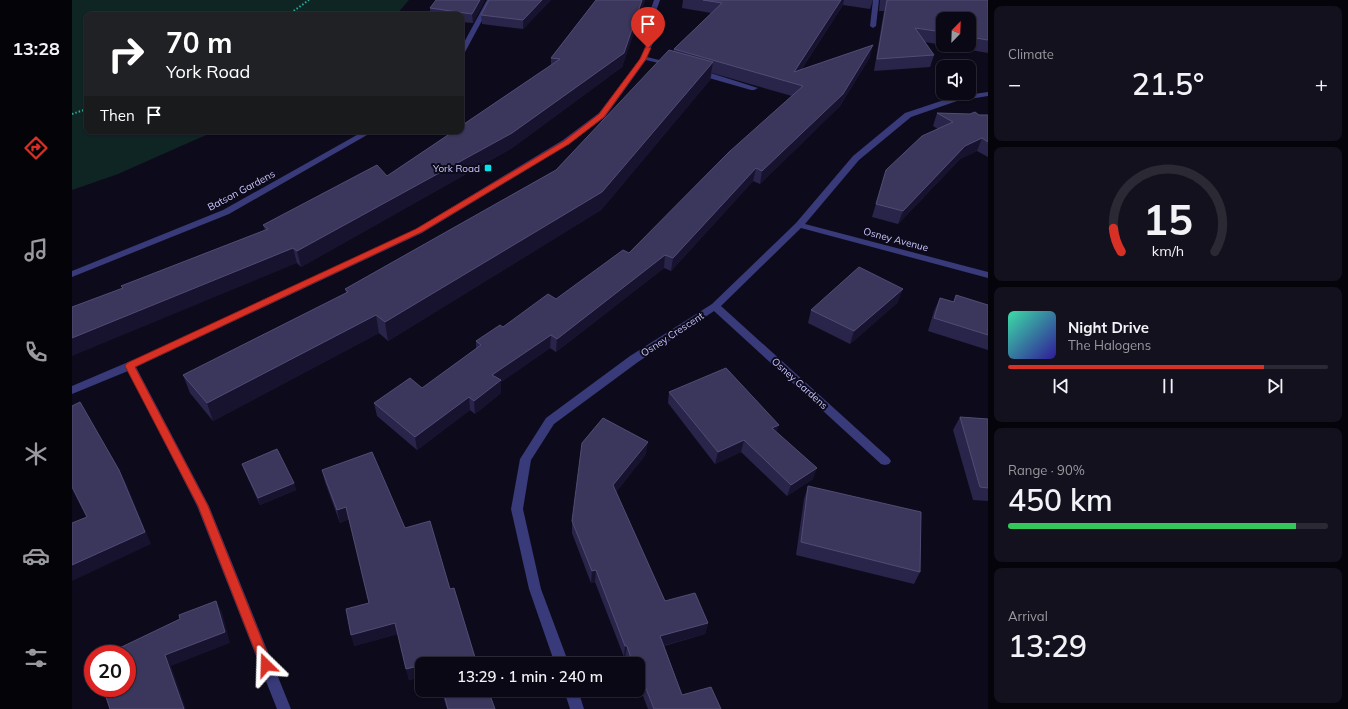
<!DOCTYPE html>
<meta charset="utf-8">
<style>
body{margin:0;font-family:Mulish,sans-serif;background:#13111d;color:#f1f3f6;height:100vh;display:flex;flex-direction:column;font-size:15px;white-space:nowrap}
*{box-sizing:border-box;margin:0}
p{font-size:13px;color:#999aa0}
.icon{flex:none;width:22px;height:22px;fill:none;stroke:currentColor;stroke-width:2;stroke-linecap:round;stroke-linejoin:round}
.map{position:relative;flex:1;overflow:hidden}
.side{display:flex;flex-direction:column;gap:6px;padding:6px;background:#06040b;width:360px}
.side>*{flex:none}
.guide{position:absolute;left:12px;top:12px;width:380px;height:122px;border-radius:8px;box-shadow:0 1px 3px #0004,0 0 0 1px #2a2934;background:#202124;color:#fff;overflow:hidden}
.needle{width:26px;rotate:23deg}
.controls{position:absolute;left:864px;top:12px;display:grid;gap:8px}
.controls a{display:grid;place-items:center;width:40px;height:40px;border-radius:8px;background:#0a0814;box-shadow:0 1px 3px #0004,0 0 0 1px #2a2934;font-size:20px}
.speed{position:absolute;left:12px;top:645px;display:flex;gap:8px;font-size:20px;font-weight:700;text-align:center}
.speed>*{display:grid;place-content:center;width:52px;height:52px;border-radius:50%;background:#0a0814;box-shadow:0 1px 3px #0004,0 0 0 1px #2a2934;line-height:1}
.speed .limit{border:6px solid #d22;background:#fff;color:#111}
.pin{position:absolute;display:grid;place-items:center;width:34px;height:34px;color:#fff;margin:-41px -17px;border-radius:50% 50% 50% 0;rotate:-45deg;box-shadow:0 0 4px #0007}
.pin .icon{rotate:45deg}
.me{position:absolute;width:44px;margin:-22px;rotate:338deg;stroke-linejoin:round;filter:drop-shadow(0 0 3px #0008)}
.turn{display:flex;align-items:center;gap:14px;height:84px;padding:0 16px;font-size:18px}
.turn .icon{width:52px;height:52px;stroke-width:2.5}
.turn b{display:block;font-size:28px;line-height:34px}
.then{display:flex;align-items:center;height:38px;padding:0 16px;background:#0003;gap:8px;font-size:15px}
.big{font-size:30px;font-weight:600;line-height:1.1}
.side .card{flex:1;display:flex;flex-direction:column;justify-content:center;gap:6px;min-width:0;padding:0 14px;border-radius:8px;background:#13111d}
.side .dial{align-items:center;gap:0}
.dial svg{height:104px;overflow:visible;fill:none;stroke:#2a2934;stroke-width:7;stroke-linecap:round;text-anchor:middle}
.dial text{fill:#f1f3f6;stroke:none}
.song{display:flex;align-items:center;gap:12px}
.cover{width:48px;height:48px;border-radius:6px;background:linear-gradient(135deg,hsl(160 70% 55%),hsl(250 70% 35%))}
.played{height:4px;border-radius:2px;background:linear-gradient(90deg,#d93025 80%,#2a2934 80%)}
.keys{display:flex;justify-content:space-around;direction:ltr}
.heat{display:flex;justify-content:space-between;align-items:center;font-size:22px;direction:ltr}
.charge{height:6px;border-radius:3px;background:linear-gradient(90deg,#34c759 90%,#2a2934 0)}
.trip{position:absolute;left:343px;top:657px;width:230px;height:40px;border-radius:8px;background:#0a0814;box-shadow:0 1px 3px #0004,0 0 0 1px #2a2934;font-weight:600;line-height:40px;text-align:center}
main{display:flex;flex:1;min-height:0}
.menu{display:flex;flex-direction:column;width:72px;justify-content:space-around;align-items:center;background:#040308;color:#999aa0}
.menu .icon{width:28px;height:28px}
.menu .active{color:#d93025}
.menu b{font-size:18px;color:#f1f3f6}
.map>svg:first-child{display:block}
.green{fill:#0f2523}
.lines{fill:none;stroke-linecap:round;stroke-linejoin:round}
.path{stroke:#30a999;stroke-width:2;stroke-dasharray:1.5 2;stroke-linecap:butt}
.minor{fill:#383a79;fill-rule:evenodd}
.wall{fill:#292449;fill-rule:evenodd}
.shaded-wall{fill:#17132e}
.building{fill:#3a365c;stroke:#514c75}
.route{fill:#d93025;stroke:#8d1f18}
.poi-dot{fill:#07e2e9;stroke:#0d0b1b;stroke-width:1.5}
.labels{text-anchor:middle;stroke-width:4;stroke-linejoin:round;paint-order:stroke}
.poi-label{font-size:10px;fill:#cac7fd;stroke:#0d0b1b;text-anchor:end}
.street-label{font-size:10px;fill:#cac7fd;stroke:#0d0b1b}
</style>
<main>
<nav class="menu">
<b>13:28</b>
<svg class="icon active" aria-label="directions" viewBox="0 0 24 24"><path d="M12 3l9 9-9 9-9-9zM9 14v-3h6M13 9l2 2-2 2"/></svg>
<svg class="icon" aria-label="music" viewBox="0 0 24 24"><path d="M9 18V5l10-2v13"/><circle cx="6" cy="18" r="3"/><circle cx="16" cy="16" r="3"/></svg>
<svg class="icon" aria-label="phone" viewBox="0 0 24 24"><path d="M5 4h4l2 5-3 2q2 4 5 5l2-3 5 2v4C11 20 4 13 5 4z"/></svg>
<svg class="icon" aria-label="climate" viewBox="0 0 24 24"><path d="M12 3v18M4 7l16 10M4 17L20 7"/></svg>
<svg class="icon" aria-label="car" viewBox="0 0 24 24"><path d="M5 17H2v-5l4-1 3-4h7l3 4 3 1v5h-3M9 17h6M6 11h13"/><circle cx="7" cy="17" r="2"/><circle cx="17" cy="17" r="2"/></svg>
<svg class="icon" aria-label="filters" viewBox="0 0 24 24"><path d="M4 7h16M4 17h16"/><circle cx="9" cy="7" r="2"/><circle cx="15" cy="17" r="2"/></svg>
</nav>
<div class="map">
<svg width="916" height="709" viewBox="0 0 916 709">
<rect width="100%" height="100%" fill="#0d0b1b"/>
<path class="green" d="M0,0H337L324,15H15V131H143L46,174L0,190Z"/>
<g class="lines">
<g class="path">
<path d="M216,15L237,0"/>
<path d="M0,114L15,109"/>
</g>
<g class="minor">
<path d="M415,0H421L392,54L389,56V48Z"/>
<path d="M582,0H588L582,17L583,38L575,57L603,64L599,66L574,60L533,117L497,144L350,233L64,367L137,506L219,709H205L125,506L56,371L0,394V386L68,357L344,229L491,140L527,113L568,59L577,38L576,17Z"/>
<path d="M801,0H807L804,26L801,28L798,26Z"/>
<path d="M623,70H629L686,88L682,90H679L623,74Z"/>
<path d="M916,92V96L885,101L839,117L787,160L733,224L916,272V278L729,228L649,306L817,458L819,461L817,464L813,465L809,464L642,311L566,362L482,424L459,460L451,509L469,589L497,664H483L457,589L439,509L448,459L474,418L558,356L640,304L724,223L781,156L833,113L881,97Z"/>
<path d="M292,131H302L157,214L0,277V271L151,210Z"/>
<path d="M492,690H506L512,709H498Z"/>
</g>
</g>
<g class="wall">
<path d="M364,0H413L401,23L389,22V15H358V8Z"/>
<path d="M479,0L451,29L410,24L409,15Z"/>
<path d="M524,0H573L550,67L440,148L229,267L225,263L50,288L49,286L193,230L191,225L315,176L479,65V58Z"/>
<path d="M611,0H801L798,9L771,5L729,70L798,57L768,106L688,184L681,181L599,271L592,268L484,352L478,348L429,382V393L403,414L398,410L345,450L305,416L302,403L350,388L404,349V341L484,299L557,253L720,96L640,73L638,80L529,210L316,341L307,333L141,421L118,393L111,375L274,293L273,289L484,170L601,51L602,49L639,13L610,8Z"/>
<path d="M808,0H916V53L853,42L862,55L858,67L802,71L812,11H807ZM871,19H897V45H871Z"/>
<path d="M865,113L916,115V157L905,151L888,159L826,224L800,217L814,170L866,129L861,126Z"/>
<path d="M884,295L916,305V350L856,331L862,311L868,298L881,302Z"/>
<path d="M826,302L778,344L736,323L739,310Z"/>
<path d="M597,392L704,432L741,479L715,496L669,452L643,464L596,403Z"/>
<path d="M888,417L916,419V501L901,500L881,430Z"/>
<path d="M574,454L544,492L593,601L636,623L633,634L592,646L610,695L649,709H576L571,696L567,697L565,690H566V664H556L553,657H552L523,582L519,583L500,533V521Z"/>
<path d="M170,464L222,483L224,490L188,505L172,470Z"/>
<path d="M250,470L333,528L378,589L405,664H350V677L337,680L326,634L282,646L297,603L277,519L268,523L253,482Z"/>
<path d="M736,486L848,572L842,584L724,555L732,499Z"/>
<path d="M369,690H416L423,709H375Z"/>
</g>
<g class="shaded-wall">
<path d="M408,0H413L401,23L400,14Z"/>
<path d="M470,0H479L451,29V20Z"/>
<path d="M570,0H573L550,67L440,148L229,267L225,251Z"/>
<path d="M769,0H772L771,5L720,83L722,72Z"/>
<path d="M801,45L798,57L768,106L688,184L690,171Z"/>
<path d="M641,62L638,80L529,210L316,341L313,322Z"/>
<path d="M910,138L905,151L888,159L826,224L831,211L893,146Z"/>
<path d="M684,168L681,181L599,271L601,258Z"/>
<path d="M221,248L225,263L0,356V338Z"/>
<path d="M593,255L592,268L484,352L485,339Z"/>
<path d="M831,289L826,302L778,344L782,331Z"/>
<path d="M304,315L307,333L141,421L135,403Z"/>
<path d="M479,335L478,348L429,382V393L403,414L402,401L420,375Z"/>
<path d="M397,397L398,410L345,450L343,437Z"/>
<path d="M707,425L703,437L700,428Z"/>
<path d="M672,440L669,452L643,464L646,452Z"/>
<path d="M576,442L574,454L540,497L541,485Z"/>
<path d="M745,468L741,479L715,496L719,485Z"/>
<path d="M47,470L54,483L79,544L0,581V565Z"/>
<path d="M222,483L224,490L188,505L186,498Z"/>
<path d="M274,507L277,519L268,523L265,510Z"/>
<path d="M524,570L523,582L519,583L520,571Z"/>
<path d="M144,601L150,612L158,643L99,666L114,709H112L93,655Z"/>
<path d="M323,623L326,634L282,646L279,635Z"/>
<path d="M636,623L633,634L586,647L588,636Z"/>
<path d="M553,646H555L553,657H552Z"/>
<path d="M362,661V664H353Z"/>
<path d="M350,665V677L337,680L334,669Z"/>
<path d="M573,686L571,696L567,697L569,687Z"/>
<path d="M28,688H35L36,690L31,692Z"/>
</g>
<g class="building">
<path d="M364,0H408L400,14L358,8Z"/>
<path d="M417,0H470L451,20L409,15Z"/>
<path d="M524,0H570L552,53L440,133L225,251L221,248L0,338V307L51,288L49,286L196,229L191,225L305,165L315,176L382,131H389V126L488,59L479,58Z"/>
<path d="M631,0H769L722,72L801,45L771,94L690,171L684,168L601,258L593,255L485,339L479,335L420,375L429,380L402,401L397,397L343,437L302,403L338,378L350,388L409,345L404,341L428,325L431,327L476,294L484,299L551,250L557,253L657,152L731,86L602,49L650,3Z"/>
<path d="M815,0H916V40L897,37V19H871V32L843,28L862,55L805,59Z"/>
<path d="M597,50L641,62L530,192L313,322L304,315L135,403L111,375L276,292L273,289L484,170Z"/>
<path d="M903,112L907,115H916V142L910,138L893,146L831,211L804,204L814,170L850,136L881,122L865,113L898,114Z"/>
<path d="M787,267L831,289L782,331L739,310Z"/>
<path d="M884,295L916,305V335L862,318L868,298L882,302Z"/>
<path d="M654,368L707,425L700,428L745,468L719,485L672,440L646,452L597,392Z"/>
<path d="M8,402L47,470L73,532L0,565V523L15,517L0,487V406Z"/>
<path d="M888,417L916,419V488L908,487Z"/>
<path d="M531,418L576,442L541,485L593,601L623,593L636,623L588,636L610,695L639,687L649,709H582L573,686L569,687L566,677V664H561L555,646H553L524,570L520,571L500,521L510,443Z"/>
<path d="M205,449L222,483L186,498L170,464Z"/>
<path d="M300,452L333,528L358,521L378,589L382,588L405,664H363L362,661L353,664H350V665L334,669L323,623L279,635L274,609L297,603L274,507L265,510L250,470Z"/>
<path d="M736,486L849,512L848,572L729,542Z"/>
<path d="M144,601L153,632L93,655L112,709H38L31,688H55V654H35L108,619L107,615Z"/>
<path d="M21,661V677L15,663Z"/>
<path d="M371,690H416L423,709H376Z"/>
</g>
<path class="route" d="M574,46L579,48L574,59L532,117L497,144L350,232L63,367L136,506L200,665L199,669L194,671L190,669L126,506L53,366L55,363L344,229L492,141L527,114L568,59Z"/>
<rect class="poi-dot" x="412" y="164" width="8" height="8" rx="2"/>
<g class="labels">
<g class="poi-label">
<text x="408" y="172">York Road</text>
</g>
<g class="street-label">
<text transform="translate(169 190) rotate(-28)" y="4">Batson Gardens</text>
<text transform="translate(824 239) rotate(15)" y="4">Osney Avenue</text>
<text transform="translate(600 334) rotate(-33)" y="4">Osney Crescent</text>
<text transform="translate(728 383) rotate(42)" y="4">Osney Gardens</text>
</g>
</g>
</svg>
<div class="controls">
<a><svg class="needle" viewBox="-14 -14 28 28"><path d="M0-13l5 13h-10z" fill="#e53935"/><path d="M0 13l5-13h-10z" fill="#999aa0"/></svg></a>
<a><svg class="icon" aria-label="sound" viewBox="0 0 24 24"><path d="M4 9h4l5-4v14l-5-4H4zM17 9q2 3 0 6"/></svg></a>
</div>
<div class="speed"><div class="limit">20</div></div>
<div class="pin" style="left:576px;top:48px;background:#d93025"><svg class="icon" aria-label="arrive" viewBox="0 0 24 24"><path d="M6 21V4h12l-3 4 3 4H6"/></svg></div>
<svg class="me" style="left:194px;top:665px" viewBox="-20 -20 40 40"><path d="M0-17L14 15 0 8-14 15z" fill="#d93025" stroke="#fff" stroke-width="4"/></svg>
<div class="trip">13:29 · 1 min · 240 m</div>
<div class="guide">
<div class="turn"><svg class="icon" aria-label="right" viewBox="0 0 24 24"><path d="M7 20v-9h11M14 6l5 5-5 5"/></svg><div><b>70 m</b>York Road</div></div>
<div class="then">Then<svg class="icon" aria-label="arrive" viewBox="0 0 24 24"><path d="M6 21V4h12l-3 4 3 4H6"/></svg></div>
</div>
</div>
<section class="side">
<div class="card"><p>Climate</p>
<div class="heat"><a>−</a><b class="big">21.5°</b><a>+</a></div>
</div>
<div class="card dial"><svg viewBox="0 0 100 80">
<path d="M14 69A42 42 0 1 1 86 69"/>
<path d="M14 69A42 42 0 0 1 8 51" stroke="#d93025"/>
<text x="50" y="56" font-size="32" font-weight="700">15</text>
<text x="50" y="72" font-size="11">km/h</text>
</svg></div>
<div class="card">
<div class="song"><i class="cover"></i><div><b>Night Drive</b><p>The Halogens</p></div></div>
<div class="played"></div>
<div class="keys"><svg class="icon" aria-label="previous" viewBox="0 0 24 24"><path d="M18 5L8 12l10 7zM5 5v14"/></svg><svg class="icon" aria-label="pause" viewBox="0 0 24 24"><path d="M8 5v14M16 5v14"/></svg><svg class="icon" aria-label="next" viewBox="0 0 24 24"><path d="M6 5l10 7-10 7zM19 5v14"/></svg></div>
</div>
<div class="card"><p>Range · 90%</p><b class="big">450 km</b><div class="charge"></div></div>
<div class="card"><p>Arrival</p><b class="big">13:29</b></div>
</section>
</main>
